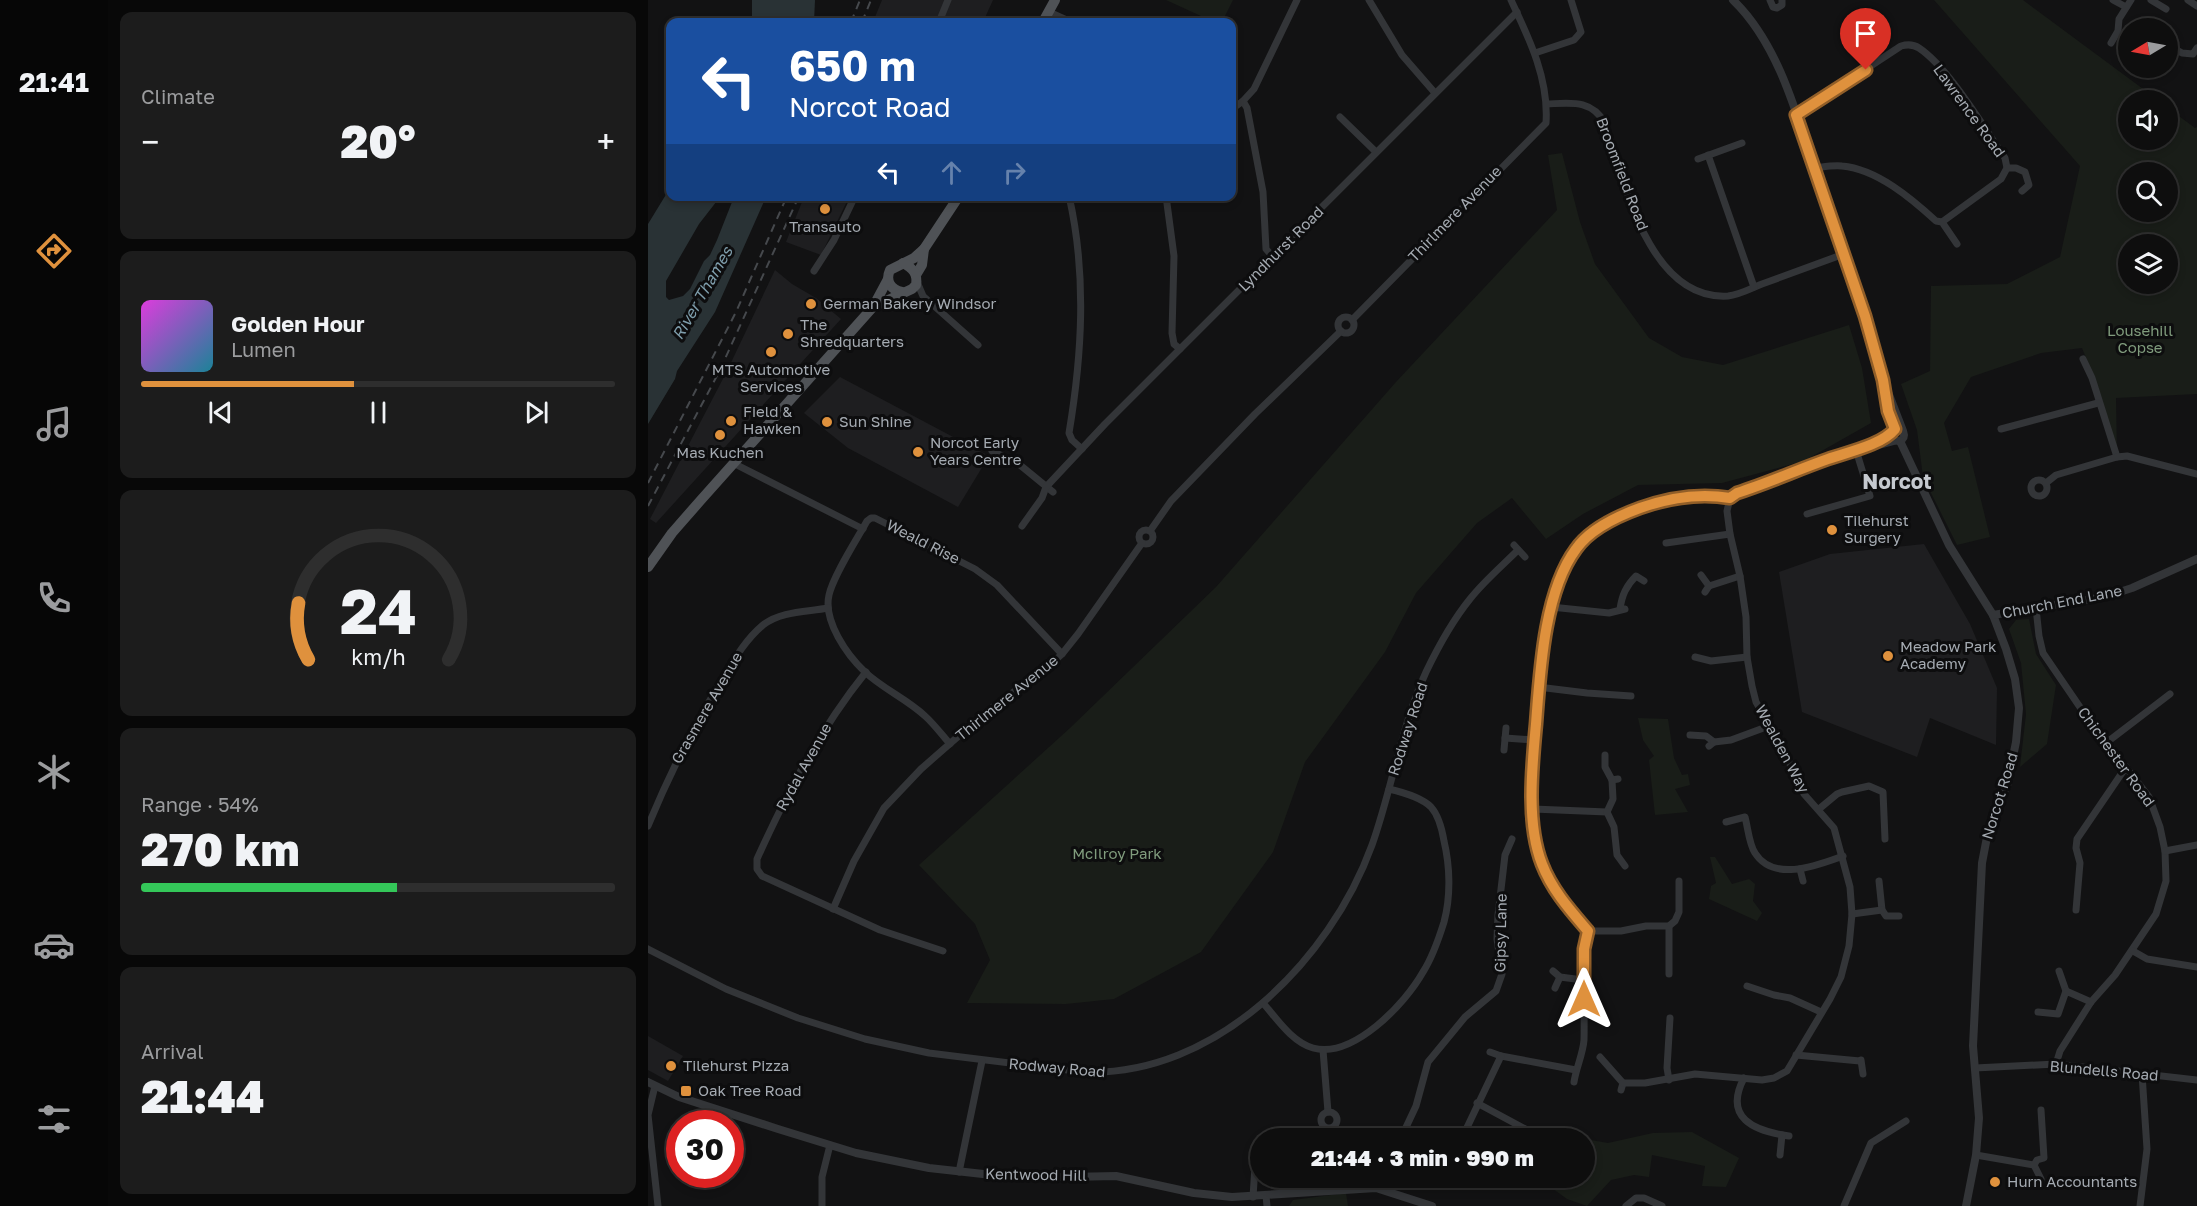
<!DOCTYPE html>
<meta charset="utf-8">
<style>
body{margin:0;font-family:"Golos Text",sans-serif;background:#1c1c1c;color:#f1f3f6;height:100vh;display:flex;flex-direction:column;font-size:22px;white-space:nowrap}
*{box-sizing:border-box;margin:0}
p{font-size:20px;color:#9b9c9e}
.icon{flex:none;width:33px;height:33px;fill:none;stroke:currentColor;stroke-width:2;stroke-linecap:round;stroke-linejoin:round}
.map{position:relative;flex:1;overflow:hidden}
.details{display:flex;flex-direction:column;gap:12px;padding:12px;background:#080808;width:540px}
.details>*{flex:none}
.top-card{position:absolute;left:18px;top:18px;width:570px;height:183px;border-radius:12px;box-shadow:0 3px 9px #0003,0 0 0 2px #2e2e2e;background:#1a4fa0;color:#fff;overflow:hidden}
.needle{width:39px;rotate:260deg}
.fabs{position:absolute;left:1470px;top:18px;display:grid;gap:12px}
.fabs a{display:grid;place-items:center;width:60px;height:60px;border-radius:50%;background:#0e0e0e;box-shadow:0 3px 9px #0003,0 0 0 2px #2e2e2e;font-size:30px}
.speed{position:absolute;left:18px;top:1110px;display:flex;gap:12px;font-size:30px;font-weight:700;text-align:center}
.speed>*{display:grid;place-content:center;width:78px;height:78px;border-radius:50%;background:#0e0e0e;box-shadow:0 3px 9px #0003,0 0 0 2px #2e2e2e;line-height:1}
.speed .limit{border:9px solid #d22;background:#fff;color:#111}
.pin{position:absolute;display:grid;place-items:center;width:51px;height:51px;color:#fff;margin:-62px -26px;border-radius:50% 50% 50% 0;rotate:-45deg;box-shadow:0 0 6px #0007}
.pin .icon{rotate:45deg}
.me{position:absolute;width:66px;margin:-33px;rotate:0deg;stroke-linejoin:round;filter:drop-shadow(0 0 4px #0008)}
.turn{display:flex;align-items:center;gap:21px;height:126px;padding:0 24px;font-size:27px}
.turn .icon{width:78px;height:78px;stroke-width:2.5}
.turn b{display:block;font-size:42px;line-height:51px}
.lanes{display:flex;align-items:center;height:57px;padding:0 24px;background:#0003;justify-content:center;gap:30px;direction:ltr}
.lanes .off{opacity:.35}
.big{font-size:45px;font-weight:800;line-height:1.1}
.details .widget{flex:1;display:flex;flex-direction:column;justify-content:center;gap:9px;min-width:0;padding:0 21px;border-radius:12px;background:#1c1c1c}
.details .dial{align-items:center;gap:0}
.dial svg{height:156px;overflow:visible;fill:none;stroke:#2e2e2e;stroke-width:7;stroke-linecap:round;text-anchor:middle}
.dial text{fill:#f1f3f6;stroke:none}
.song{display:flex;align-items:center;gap:18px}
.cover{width:72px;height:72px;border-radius:9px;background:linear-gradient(135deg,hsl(300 70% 55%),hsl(190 70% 35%))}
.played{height:6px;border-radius:3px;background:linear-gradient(90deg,#df913d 45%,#2e2e2e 45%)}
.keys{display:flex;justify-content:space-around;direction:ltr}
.heat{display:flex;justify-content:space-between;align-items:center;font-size:33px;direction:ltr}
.charge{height:9px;border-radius:4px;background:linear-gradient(90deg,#34c759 54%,#2e2e2e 0)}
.trip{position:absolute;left:602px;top:1128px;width:345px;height:60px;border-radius:30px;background:#0e0e0e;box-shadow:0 3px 9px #0003,0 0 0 2px #2e2e2e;font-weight:800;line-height:60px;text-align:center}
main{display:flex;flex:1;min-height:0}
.tab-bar{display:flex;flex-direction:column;width:108px;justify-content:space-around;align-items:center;background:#060606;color:#9b9c9e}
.tab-bar .icon{width:42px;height:42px}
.tab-bar .current{color:#df913d}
.tab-bar b{font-size:27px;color:#f1f3f6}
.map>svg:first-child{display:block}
.built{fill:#1e1e20}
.green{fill:#191d18;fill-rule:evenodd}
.water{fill:#293235}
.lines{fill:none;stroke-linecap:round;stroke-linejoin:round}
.minor{stroke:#333538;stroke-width:7}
.tertiary{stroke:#333538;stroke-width:8}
.primary{stroke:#4f5256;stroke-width:10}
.rail{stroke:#46494d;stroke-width:2;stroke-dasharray:8 6;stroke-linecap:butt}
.route-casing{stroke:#915e28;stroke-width:15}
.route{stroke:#df913d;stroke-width:10}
.poi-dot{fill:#df913d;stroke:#0d0d0e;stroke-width:2}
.labels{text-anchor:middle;stroke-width:6;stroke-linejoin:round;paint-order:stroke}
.street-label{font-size:15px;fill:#a5abb2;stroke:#0d0d0e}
.poi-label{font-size:15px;fill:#a5abb2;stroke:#0d0d0e;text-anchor:start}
.park-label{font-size:15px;fill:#809c7d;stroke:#0d0d0e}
.water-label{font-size:16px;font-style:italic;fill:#7e9dab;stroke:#0d0d0e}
.district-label{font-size:21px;font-weight:bold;fill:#c5c9cf;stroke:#0d0d0e}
</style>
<main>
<nav class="tab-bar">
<b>21:41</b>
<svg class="icon current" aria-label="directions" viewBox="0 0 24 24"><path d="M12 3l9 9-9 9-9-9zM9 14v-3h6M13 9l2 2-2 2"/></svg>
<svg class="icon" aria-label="music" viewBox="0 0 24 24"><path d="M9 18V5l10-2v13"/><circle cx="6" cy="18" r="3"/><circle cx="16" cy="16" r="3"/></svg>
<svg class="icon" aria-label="phone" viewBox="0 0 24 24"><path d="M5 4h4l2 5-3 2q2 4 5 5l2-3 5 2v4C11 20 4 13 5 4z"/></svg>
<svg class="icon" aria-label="climate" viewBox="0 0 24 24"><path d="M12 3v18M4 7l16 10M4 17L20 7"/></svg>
<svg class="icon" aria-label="car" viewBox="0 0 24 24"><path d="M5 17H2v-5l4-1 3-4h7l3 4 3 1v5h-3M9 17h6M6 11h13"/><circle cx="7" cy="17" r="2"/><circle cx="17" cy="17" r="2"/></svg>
<svg class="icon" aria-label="filters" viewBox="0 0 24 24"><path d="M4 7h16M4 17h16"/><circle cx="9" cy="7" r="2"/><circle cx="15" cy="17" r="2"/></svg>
</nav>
<section class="details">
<div class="widget"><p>Climate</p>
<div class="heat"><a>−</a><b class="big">20°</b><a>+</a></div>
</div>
<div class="widget">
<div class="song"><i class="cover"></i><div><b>Golden Hour</b><p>Lumen</p></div></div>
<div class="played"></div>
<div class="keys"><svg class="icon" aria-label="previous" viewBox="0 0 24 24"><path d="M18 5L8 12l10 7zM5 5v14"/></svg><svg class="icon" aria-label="pause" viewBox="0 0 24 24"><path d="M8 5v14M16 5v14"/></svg><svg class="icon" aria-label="next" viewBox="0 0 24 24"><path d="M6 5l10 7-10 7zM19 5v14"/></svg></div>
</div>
<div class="widget dial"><svg viewBox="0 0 100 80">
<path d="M14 69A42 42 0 1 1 86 69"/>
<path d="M14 69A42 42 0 0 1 9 40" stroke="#df913d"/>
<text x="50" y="56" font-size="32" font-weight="700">24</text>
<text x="50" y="72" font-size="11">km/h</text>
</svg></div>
<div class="widget"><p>Range · 54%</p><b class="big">270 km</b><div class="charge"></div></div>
<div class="widget"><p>Arrival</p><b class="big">21:44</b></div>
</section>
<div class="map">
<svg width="1549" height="1206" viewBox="0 0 1549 1206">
<rect width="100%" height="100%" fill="#121213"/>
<g class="built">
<path d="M234,0H345L335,22H297L287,18L284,22H225Z"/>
<path d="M156,197H201L173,255L138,242Z"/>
<path d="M127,270L144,284L168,298L193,319L8,523L2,519L79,371Z"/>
<path d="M192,377L341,456L310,507L200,448L156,413Z"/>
<path d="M1276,544L1322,624L1349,688L1348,745L1282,718L1269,757L1154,712L1131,572L1182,554Z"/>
<path d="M0,1036L35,1056L20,1081L0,1070Z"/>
</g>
<g class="green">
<path d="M518,0H585L574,22H566Z"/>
<path d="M1286,0H1375L1510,100H1480V140H1520V108L1547,128L1549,127V394L1468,398L1469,457L1446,377L1434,348L1393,353L1323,377L1296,423L1304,451L1320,447L1342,537L1309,545L1275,477L1269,430L1253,384L1282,371L1283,286L1359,284L1412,257L1432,166ZM1480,172H1520V212H1480ZM1480,244H1520V284H1480Z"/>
<path d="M914,153L932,222L947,264L1001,338L1034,357L1075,365L1201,325L1214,368L1223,423L1156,461L1074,483L990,485L935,514L898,539L864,498L829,523L768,593L737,652L657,762L625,852L553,952L466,999L418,1004L319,1003L342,960L327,924L271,865L422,728L568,587L748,382L909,210L900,155Z"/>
<path d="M1381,619L1388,654L1408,685L1399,744L1372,767L1378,714L1373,663L1361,629L1368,620Z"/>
<path d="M990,718L1020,719L1026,758L1034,775L1040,774L1042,785L1027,789L1040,812L1007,815L1001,760L1006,756L995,740Z"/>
<path d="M1062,857H1067L1084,884L1101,879L1107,884L1105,901L1114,913L1109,921L1061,899L1063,886L1068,883Z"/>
<path d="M892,1131L960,1143L1005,1133L1044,1132L1091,1158L1078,1187L1054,1186L1057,1166L1004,1155L1001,1177L986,1175L963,1180L939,1206L919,1199L897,1183L873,1178H936V1138H884Z"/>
<path d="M698,1193L700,1206H641L645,1200Z"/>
</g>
<g class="water">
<path d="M104,0H167L166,22H104Z"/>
<path d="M22,188V196L72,197L51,224L18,281V297L21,300L35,296L42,289L56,261L62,255L69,240L86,197H118L67,312L29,371L27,379L0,424V224Z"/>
</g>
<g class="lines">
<g class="minor">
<path d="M721,0L754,55L787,93"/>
<path d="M1122,0L1125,7L1129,8L1134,5V0"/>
<path d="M1465,0L1478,7"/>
<path d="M1503,0L1518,9"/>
<path d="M1540,0L1549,6"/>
<path d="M401,12L423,22"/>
<path d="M291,22L300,0"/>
<path d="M1463,43L1470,31L1471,19L1483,0"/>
<path d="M1520,45L1534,53L1545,54L1549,48"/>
<path d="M887,53L926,40L933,32L923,0"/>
<path d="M595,101L599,108L615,192L618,249L625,257"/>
<path d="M899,104C923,103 943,99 957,123C975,180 1001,301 1080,296C1091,295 1104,288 1114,284C1142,274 1169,264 1196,254"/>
<path d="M584,109L595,101L606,89L649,0"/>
<path d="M1148,115L1253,46C1260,44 1265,44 1271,48C1301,68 1336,128 1357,158L1359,168L1353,179L1294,222"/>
<path d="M692,117L728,152"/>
<path d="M1060,155L1106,287"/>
<path d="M1050,159L1094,143"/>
<path d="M1166,168C1175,167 1185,165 1194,166C1229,169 1264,199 1288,221L1294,222L1309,244"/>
<path d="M1359,168H1368L1377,172L1381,185L1374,191"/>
<path d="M421,196C439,275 434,355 421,433L424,440L434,449"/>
<path d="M518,196L526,256L524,333L526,344L532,349"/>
<path d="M166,271L186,240L207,196"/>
<path d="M269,282L275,296L330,345"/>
<circle cx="698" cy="325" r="8"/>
<path d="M704,320L898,123C901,79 881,38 863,0"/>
<path d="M1435,359L1444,378L1469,457"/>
<path d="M1353,429L1450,403"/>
<path d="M1225,442L1244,435"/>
<path d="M344,451L372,465L405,492"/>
<path d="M85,463L215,529"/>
<circle cx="1391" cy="488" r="8"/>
<path d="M1398,483L1408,475L1469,457L1479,456L1549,474"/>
<path d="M1159,514L1222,496L1208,450"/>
<path d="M374,526L394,498L398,487L457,424L869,12"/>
<circle cx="498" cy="537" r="7"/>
<path d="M502,531L523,501L607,414L693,331"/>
<path d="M1018,543L1082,534"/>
<path d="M866,545L877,557"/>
<path d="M1053,575L1061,586L1057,592"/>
<path d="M1061,586L1092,576"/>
<path d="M903,607L961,613L977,609"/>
<path d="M1388,608L1391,636L1395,653L1436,713L1501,797L1512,827L1517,851L1518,881L1508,914L1467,975L1443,1002L1412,1051L1408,1064"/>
<path d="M972,609C974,595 978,586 988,576L996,581"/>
<path d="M1047,657L1063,661L1099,657"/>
<path d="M218,672C172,729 139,793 109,859V869L114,876L232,930L295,951"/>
<path d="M890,687L939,693L983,696"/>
<path d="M1042,735L1058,736L1066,742L1061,746"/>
<path d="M857,738L886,740"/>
<path d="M1066,742L1083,740L1121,726"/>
<path d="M1458,743L1522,694"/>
<path d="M302,744C294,735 286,724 277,716C259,699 235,689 217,672C199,655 175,621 181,595C185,576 209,539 219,521L223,518H227L327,569L349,585L414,654"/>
<path d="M856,750L858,728"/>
<path d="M957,755V767L964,780L970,779"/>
<path d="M885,809L959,812L965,799L964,780"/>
<path d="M1171,809L1189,794L1194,792L1221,786L1235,792L1237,839"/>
<path d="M959,812L966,827L969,855L977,866"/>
<path d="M1078,822L1097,817C1100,828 1101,844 1107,853C1126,883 1170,865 1195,856"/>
<path d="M0,826C21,775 45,727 74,680C86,660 97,640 115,625C133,611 159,612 180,608"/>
<path d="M1517,851L1549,845"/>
<path d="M1152,869L1155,881"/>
<path d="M1231,881L1234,910L1238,916H1251"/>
<path d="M185,909L206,861L236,808L273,769L338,712L400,667L414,654L430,634L494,543"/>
<path d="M1428,910L1432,863L1428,848L1429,839L1478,767"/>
<path d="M1204,914L1234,910"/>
<path d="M1021,926V974"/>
<path d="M941,931C922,910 904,890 894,864C872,809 888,701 897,643C901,619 903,594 913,572C917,564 922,556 927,549C955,511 1037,489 1082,498L1089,493L1183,458L1247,441"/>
<path d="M941,931H973L998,926H1021L1027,921L1031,912V881"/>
<path d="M0,949L78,989L150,1018L217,1039L281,1053L436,1072C567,1077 682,961 724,845C744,789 753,727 778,672C790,647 805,620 822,599C836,581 854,566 870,550"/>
<path d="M1485,951L1499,959L1549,967"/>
<path d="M905,971L912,977L935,980"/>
<path d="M1411,971L1418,991"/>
<path d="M1099,986L1126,995L1142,998L1173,1012"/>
<path d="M907,988L912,977"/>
<path d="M615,1003C629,1019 644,1042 665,1048C705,1059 757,1004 775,972C784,958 791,938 796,922C803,896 802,866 796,841C794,829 791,816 783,807C774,798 754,792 741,789"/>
<path d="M1390,1012L1410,1014L1418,991L1443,1002"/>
<path d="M675,1050L680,1112"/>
<path d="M842,1052L853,1056L928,1070"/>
<path d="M1148,1055L1212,1061"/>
<path d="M952,1057L975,1083L973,1090"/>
<path d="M1213,1060L1215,1074"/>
<path d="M1327,1068L1408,1064L1549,1080"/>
<path d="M1096,1078C1075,1118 1106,1131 1141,1136"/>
<path d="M1021,1080L1019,1068L1022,1018"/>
<path d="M926,1082C928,1068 935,1054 936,1040C937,1003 933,967 941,931"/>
<path d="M975,1083H997L1047,1074L1114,1080L1126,1078L1139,1071L1182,999L1193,977L1201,946L1204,914L1202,887L1186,828L1156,794L1134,747L1108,702L1104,686L1099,657L1098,617L1092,576L1082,534L1079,511L1082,498"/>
<path d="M7,1086L0,1115L10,1206"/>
<path d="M829,1103L881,1131"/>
<circle cx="681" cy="1120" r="8"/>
<path d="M753,1138L768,1106L780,1062L817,1017L848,991L854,974L849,939L850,915L857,855L864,839"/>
<path d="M814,1138L853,1056"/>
<path d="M1132,1155L1134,1135"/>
<path d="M1328,1155L1386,1165L1393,1179"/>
<path d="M1386,1165L1389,1160L1396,1158L1393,1110"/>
<path d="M311,1172L334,1061"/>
<path d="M728,1188L734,1178"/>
<path d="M618,1196L619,1206"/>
<path d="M605,1197L608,1151"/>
<path d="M174,1206V1177L182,1145"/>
<path d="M978,1206L988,1198H996L1014,1206"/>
<path d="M1196,1206L1223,1143L1258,1121"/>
<path d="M1492,1206L1499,1149L1494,1074"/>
</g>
<g class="tertiary">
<path d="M1085,0C1136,49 1153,132 1176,198C1192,245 1211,292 1224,341C1233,370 1236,401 1247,429"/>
<path d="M1240,392L1255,431"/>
<circle cx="1250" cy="435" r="6"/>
<path d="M1252,441L1301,545L1345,615L1358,649L1367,679L1371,708L1368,742L1359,786L1350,804L1339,837L1334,863L1325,1046L1331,1118L1328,1155L1318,1206"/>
<path d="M1345,615L1456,597L1484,588L1549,559"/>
<path d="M0,1082L31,1097L130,1129L208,1153L281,1168L371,1178L468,1176L546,1193L584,1197L728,1188L784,1206"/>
</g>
<g class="primary">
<path d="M395,22L407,0"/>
<path d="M268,275L274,265L276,249"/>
<path d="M254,292C243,290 237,281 242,270L266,258L276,249L311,196"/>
<path d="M225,307L264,289L268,285C270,274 265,268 255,263"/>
<path d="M0,567L24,533L52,501L225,307L240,279"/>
</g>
<g class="rail">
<path d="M203,22L212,0"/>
<path d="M214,22L223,0"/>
<path d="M0,483L88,312L139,196"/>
<path d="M0,506L71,372L151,196"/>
</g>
</g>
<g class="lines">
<defs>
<path id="route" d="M936,999V949L940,931C922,910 904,890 894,864C878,823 884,767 888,724C892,672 896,592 928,549C942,529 970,516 992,508C1020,498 1052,493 1082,498L1089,493C1120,483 1149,470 1180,459C1200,452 1234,445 1247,429L1240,411L1235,380L1217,316L1148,115L1218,70"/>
</defs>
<use href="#route" class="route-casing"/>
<use href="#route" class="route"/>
</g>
<g class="poi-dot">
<circle cx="177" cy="209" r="6"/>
<circle cx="163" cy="304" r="6"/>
<circle cx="140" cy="334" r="6"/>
<circle cx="123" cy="352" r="6"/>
<circle cx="83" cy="421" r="6"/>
<circle cx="179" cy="422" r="6"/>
<circle cx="72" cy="435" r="6"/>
<circle cx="270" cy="452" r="6"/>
<circle cx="1184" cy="530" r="6"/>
<circle cx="1240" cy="656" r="6"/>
<circle cx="23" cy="1066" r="6"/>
<rect x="32" y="1085" width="12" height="12" rx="3"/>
<circle cx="1347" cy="1182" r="6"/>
</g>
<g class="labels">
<g class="street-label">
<text transform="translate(1321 111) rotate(54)" y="5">Lawrence Road</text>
<text transform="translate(974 174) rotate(69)" y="5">Broomfield Road</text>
<text transform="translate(807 214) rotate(-46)" y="5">Thirlmere Avenue</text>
<text transform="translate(633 249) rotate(-45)" y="5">Lyndhurst Road</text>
<text transform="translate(275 542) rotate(27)" y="5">Weald Rise</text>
<text transform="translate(1414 602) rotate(-11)" y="5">Church End Lane</text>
<text transform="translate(359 698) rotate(-39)" y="5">Thirlmere Avenue</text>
<text transform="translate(59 708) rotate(-60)" y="5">Grasmere Avenue</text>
<text transform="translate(760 729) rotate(-72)" y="5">Rodway Road</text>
<text transform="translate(1134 749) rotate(62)" y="5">Wealden Way</text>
<text transform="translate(1468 757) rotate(54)" y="5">Chichester Road</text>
<text transform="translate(156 767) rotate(-61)" y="5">Rydal Avenue</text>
<text transform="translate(1352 796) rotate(-73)" y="5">Norcot Road</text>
<text transform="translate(853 933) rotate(-89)" y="5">Gipsy Lane</text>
<text transform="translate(409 1068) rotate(5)" y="5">Rodway Road</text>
<text transform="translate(1456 1071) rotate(5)" y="5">Blundells Road</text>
<text transform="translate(388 1175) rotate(1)" y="5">Kentwood Hill</text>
</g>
<g class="poi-label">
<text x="177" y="232" text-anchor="middle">Transauto</text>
<text x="175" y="309">German Bakery Windsor</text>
<text x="152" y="330">The<tspan x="152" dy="17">Shredquarters</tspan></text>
<text x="123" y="375" text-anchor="middle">MTS Automotive<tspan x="123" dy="17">Services</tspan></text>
<text x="95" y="417">Field &amp;<tspan x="95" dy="17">Hawken</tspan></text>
<text x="191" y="427">Sun Shine</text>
<text x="282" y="448">Norcot Early<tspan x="282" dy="17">Years Centre</tspan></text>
<text x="72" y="458" text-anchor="middle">Mas Kuchen</text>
<text x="1196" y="526">Tilehurst<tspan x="1196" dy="17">Surgery</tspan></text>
<text x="1252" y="652">Meadow Park<tspan x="1252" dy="17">Academy</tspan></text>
<text x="35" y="1071">Tilehurst Pizza</text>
<text x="50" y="1096">Oak Tree Road</text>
<text x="1359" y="1187">Hurn Accountants</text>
</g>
<g class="park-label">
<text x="1492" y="336">Lousehill<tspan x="1492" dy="17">Copse</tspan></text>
<text x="469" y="859">McIlroy Park</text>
</g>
<g class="water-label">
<text transform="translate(54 293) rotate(-60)" y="6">River Thames</text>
</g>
<g class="district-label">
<text x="1249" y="489">Norcot</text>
</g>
</g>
</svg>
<div class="fabs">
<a><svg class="needle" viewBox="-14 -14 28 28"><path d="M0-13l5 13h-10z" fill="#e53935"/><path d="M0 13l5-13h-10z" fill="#9b9c9e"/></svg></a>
<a><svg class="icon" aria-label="sound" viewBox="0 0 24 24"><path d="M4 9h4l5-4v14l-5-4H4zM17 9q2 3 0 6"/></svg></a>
<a><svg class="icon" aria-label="search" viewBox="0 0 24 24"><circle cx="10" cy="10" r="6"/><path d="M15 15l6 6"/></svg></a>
<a><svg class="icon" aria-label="layers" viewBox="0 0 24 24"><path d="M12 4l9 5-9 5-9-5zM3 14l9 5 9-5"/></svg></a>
</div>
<div class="speed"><div class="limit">30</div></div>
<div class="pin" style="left:1218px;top:70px;background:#d93025"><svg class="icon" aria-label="arrive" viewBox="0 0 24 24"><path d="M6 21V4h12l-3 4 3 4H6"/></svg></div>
<svg class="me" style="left:936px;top:999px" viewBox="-20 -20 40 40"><path d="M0-17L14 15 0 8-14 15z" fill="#df913d" stroke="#fff" stroke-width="4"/></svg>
<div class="trip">21:44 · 3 min · 990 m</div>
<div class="top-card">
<div class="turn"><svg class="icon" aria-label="left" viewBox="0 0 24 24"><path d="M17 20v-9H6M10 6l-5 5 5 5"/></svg><div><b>650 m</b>Norcot Road</div></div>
<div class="lanes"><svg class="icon" aria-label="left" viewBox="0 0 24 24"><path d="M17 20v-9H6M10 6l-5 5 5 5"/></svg><svg class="icon off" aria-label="ahead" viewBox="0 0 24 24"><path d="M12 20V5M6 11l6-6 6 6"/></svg><svg class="icon off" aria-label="right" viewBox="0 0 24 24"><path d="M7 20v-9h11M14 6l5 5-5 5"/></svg></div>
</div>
</div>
</main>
